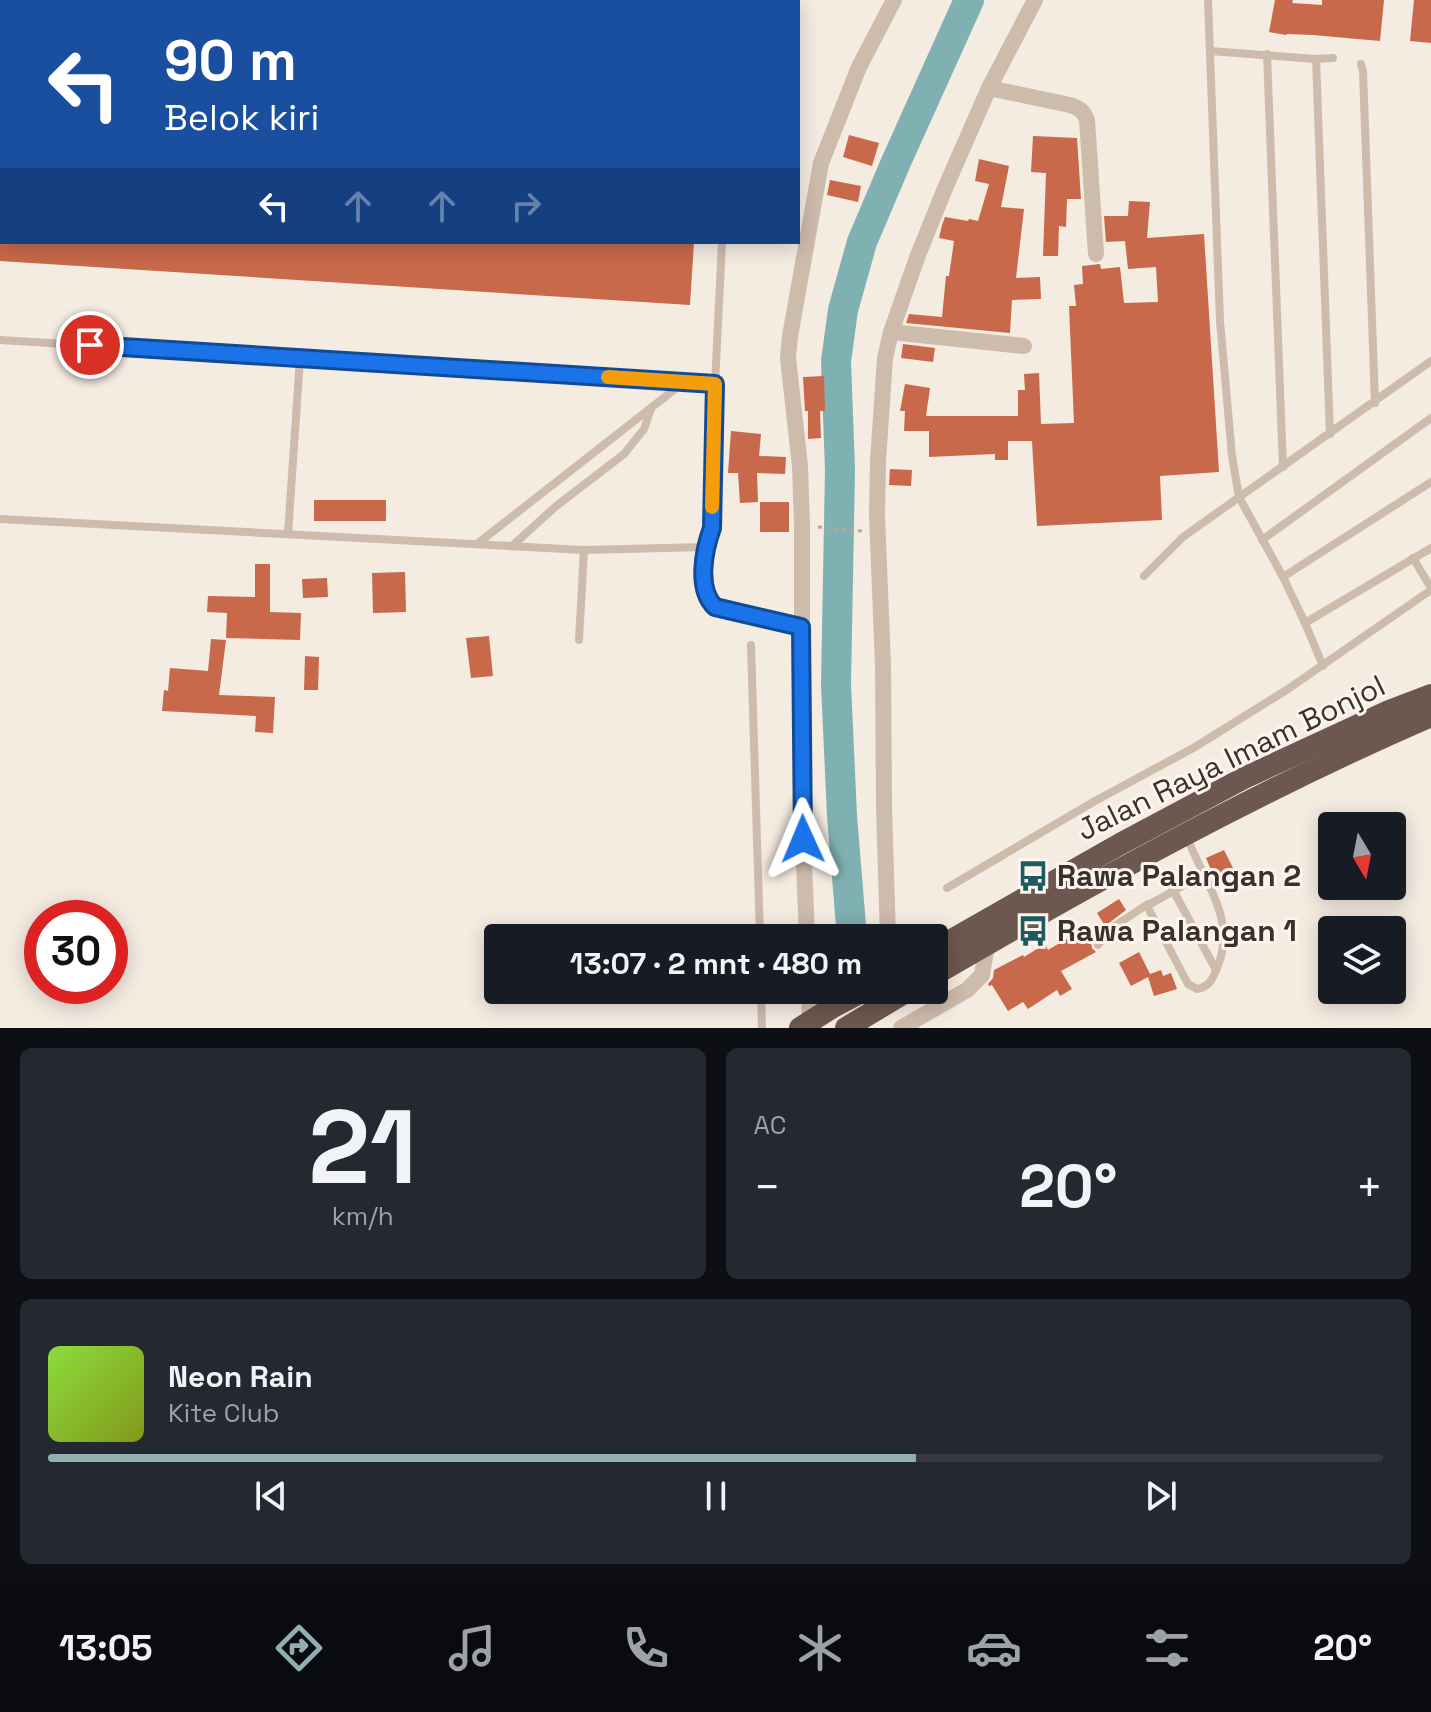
<!DOCTYPE html>
<html lang="id">
<meta charset="utf-8">
<style>
body{margin:0;font-family:"Space Grotesk",sans-serif;background:#242831;color:#f1f3f6;height:100vh;display:flex;flex-direction:column;font-size:30px;white-space:nowrap}
*{box-sizing:border-box;margin:0}
p{font-size:26px;color:#9ea1a6}
.icon{flex:none;width:44px;height:44px;fill:none;stroke:currentColor;stroke-width:2;stroke-linecap:round;stroke-linejoin:round}
.map{position:relative;height:1028px;overflow:hidden}
.details{display:flex;flex-direction:column;gap:20px;padding:20px;background:#0d0f14;flex:1}
.details>*{flex:none}
.guide{position:absolute;left:0px;top:0px;width:800px;height:244px;box-shadow:0 4px 20px #0003;background:#1a4fa0;color:#fff;overflow:hidden}
.needle{width:52px;rotate:170deg}
.fabs{position:absolute;left:1318px;top:812px;display:grid;gap:16px}
.fabs a{display:grid;place-items:center;width:88px;height:88px;border-radius:8px;background:#171b24;box-shadow:0 4px 20px #0003;font-size:40px}
.speed{position:absolute;left:24px;top:900px;display:flex;gap:16px;font-size:40px;font-weight:700;text-align:center}
.speed>*{display:grid;place-content:center;width:104px;height:104px;border-radius:50%;background:#171b24;box-shadow:0 4px 20px #0003;line-height:1}
.speed .limit{border:12px solid #d22;background:#fff;color:#111}
.pin{position:absolute;display:grid;place-items:center;width:68px;height:68px;color:#fff;margin:-34px;border:4px solid #fff;border-radius:50%;box-shadow:0 2px 8px #0007}
.me{position:absolute;width:88px;margin:-44px;rotate:359deg;stroke-linejoin:round;filter:drop-shadow(0 0 6px #0008)}
.turn{display:flex;align-items:center;gap:28px;height:168px;padding:0 32px;font-size:36px}
.turn .icon{width:104px;height:104px;stroke-width:2.5}
.turn b{display:block;font-size:56px;line-height:68px}
.lanes{display:flex;align-items:center;height:76px;padding:0 32px;background:#0003;justify-content:center;gap:40px;direction:ltr}
.lanes .off{opacity:.35}
.big{font-size:60px;font-weight:700;line-height:1.1}
.details .card{flex:1;display:flex;flex-direction:column;justify-content:center;gap:12px;min-width:0;padding:0 28px;border-radius:12px;background:#242831}
.details .dial{align-items:center;gap:0}
.dial b{font-size:104px;line-height:1}
.song{display:flex;align-items:center;gap:24px}
.cover{width:96px;height:96px;border-radius:12px;background:linear-gradient(135deg,hsl(90 70% 55%),hsl(70 70% 35%))}
.played{height:8px;border-radius:4px;background:linear-gradient(90deg,#92aeb2 65%,#363941 65%)}
.keys{display:flex;justify-content:space-around;direction:ltr}
.heat{display:flex;justify-content:space-between;align-items:center;font-size:44px;direction:ltr}
.details .tiles{flex:1;display:grid;gap:20px;grid-template-columns:1fr 1fr}
.card:last-child{grid-column:span 2}
.trip{position:absolute;left:484px;top:924px;width:464px;height:80px;border-radius:8px;background:#171b24;box-shadow:0 4px 20px #0003;font-weight:700;line-height:80px;text-align:center}
.menu{display:flex;height:128px;justify-content:space-around;align-items:center;background:#090b0e;color:#9ea1a6}
.menu .icon{width:56px;height:56px}
.menu .current{color:#92aeb2}
.menu b{font-size:36px;color:#f1f3f6}
.map>svg:first-child{display:block}
.lines{fill:none;stroke-linecap:round;stroke-linejoin:round}
.river{stroke:#7fb0b2;stroke-width:30}
.building{fill:#c8694b}
.path{stroke:#b9a596;stroke-width:3;stroke-dasharray:4 4;stroke-linecap:butt}
.service{stroke:#cdbbac;stroke-width:8}
.minor{stroke:#cdbbac;stroke-width:16}
.trunk{stroke:#6c584f;stroke-width:22}
.route-casing{stroke:#114b97;stroke-width:20}
.route{stroke:#1a73e8;stroke-width:14}
.slow{stroke:#f59e0b;stroke-width:14}
.labels{text-anchor:middle;stroke-width:6;stroke-linejoin:round;paint-order:stroke}
.street-label{font-size:30px;fill:#3b302b;stroke:#fbf5ee}
.poi-label{font-size:30px;font-weight:bold;fill:#3b302b;stroke:#fbf5ee;text-anchor:start}
</style>
<div class="map">
<svg width="1431" height="1028" viewBox="0 0 1431 1028">
<rect width="100%" height="100%" fill="#f4ebe1"/>
<g class="lines">
<path class="river" d="M852,938L842,816L836,684L840,470L836,361L843,310L862,242L896,162L969,0"/>
</g>
<g class="building">
<path d="M1275,0H1293L1292,3L1322,5V0H1384L1380,41L1313,35L1287,34L1286,35L1269,32Z"/>
<path d="M1414,0H1431V43L1410,41Z"/>
<path d="M849,135L879,143L872,166L843,157Z"/>
<path d="M1033,136L1077,138L1081,199H1067L1066,227L1059,226L1058,256H1043L1046,173L1031,172Z"/>
<path d="M979,159L1009,166L1001,207L1024,209L1016,278L1040,277L1041,299L1012,300L1010,333L906,323L909,314L942,317L946,276H949L954,241L939,238L942,225L945,217L968,221L969,219L978,221L989,184L975,181Z"/>
<path d="M830,180L861,186L858,202L827,195Z"/>
<path d="M1129,201L1150,202L1147,238L1204,234L1219,472L1160,476L1162,520L1037,526L1032,441H1008V460H995V454L929,457V431H904L905,411H900L905,384L930,388L926,416H1018V390H1025L1024,374L1039,373L1041,424L1074,423L1069,306H1076L1074,285L1083,284L1082,266L1100,264L1101,269L1120,267L1124,303L1158,302L1156,267L1128,269L1125,241L1106,242L1104,216H1128Z"/>
<path d="M0,242H694L690,305L0,261Z"/>
<path d="M903,344L935,348L933,362L901,358Z"/>
<path d="M824,376L825,411H820L821,438L808,439V411H805L803,377Z"/>
<path d="M731,431L761,434L759,456L786,457L785,474L757,473L758,502L740,503L738,473H728Z"/>
<path d="M890,469L912,470L911,486L889,485Z"/>
<rect x="314" y="500" width="72" height="21"/>
<rect x="760" y="502" width="29" height="30"/>
<path d="M255,564H270V612L301,613L300,640L226,638L227,613L207,612L208,596L255,597Z"/>
<path d="M405,572L406,612L373,613L372,573Z"/>
<path d="M327,578L328,597L303,598L302,579Z"/>
<path d="M489,636L493,676L471,678L466,638Z"/>
<path d="M211,639L226,640L219,695L275,697L273,733L255,732L256,716L162,711L164,690L168,691L170,668L208,671Z"/>
<path d="M305,656L319,657L318,690H304Z"/>
<path d="M1224,850L1233,868L1214,877L1206,858Z"/>
<path d="M1119,899L1126,910L1105,926L1097,913Z"/>
<path d="M1085,932L1091,943L1092,948L1096,952L1061,971L1072,989L1060,996L1057,990L1028,1009L1023,1002L1008,1011L992,985L989,986L988,984L993,978L994,970L1023,955L1024,957L1045,944L1048,950L1070,937L1072,940Z"/>
<path d="M1139,952L1150,974L1161,970L1163,976L1171,973L1177,989L1154,996L1148,977L1131,986L1119,963Z"/>
</g>
<g class="lines">
<path class="path" d="M818,527L862,531"/>
<g class="service">
<path d="M1208,0L1220,321L1232,456L1239,497L1283,577L1305,623L1323,666"/>
<path d="M734,2V0"/>
<path d="M1210,51L1316,59L1333,58"/>
<path d="M1267,54L1283,467"/>
<path d="M1316,59L1330,434"/>
<path d="M1361,64L1363,72L1375,403"/>
<path d="M0,340L715,384"/>
<path d="M0,519L584,550L705,547L712,528L715,384L722,242"/>
<path d="M288,534L300,358"/>
<path d="M1262,540L1431,418"/>
<path d="M477,544L684,382"/>
<path d="M512,546L555,507L624,454L644,429L651,409"/>
<path d="M705,547V585L711,604L725,610L801,627"/>
<path d="M1413,558L1431,588"/>
<path d="M1144,576L1183,537L1431,361"/>
<path d="M1283,577L1431,482"/>
<path d="M1305,623L1431,548"/>
<path d="M579,640L584,550"/>
<path d="M751,645L760,938"/>
<path d="M1187,837C1203,881 1238,919 1217,968C1213,979 1209,987 1197,989L1188,984L1147,906L1203,874"/>
<path d="M947,888L1095,801L1195,747L1288,689L1431,590"/>
<path d="M1173,890L1216,970"/>
<path d="M1098,945L1113,927L1148,904"/>
<path d="M761,990L762,1028"/>
</g>
<g class="minor">
<path d="M989,88L1070,105C1079,108 1083,110 1087,120L1096,254"/>
<path d="M891,332L1024,346"/>
<path d="M807,938L802,811V526L800,466L788,358L790,336L821,163L859,67L894,0"/>
<path d="M888,938L884,807L883,665L877,515L878,461L885,358L891,332L918,255L946,186L989,88L1035,0"/>
<path d="M809,990L810,1022"/>
<path d="M901,1028L967,990L982,975L987,944"/>
</g>
<g class="trunk">
<path d="M934,950L1120,844L1244,778L1389,711L1431,695"/>
<path d="M934,975C1095,881 1260,790 1431,716"/>
<path d="M800,1028L833,1007L865,990"/>
<path d="M846,1028L909,990"/>
</g>
</g>
<g class="lines">
<defs>
<path id="route" d="M90,345L715,384L712,528C704,550 696,589 715,607L801,627L803,839"/>
</defs>
<use href="#route" class="route-casing"/>
<use href="#route" class="route"/>
<path class="slow" d="M608,377L715,384L712,507"/>
</g>
<defs>
<symbol id="bus-bare" viewBox="-9 -9 18 18"><path d="M-5-6H5V4H4V6H2V4H-2V6H-4V4H-5ZM-3.5-4V0h7V-4ZM-3.5 1.2v1.5H-2V1.2ZM2 1.2v1.5H3.5V1.2Z" fill="#1f5a5e" stroke="#fbf5ee" stroke-width="2.5" paint-order="stroke"/></symbol>
</defs>
<g fill-rule="evenodd">
<use href="#bus-bare" x="1011" y="854" width="44" height="44"/>
<use href="#bus-bare" x="1011" y="909" width="44" height="44"/>
</g>
<g class="labels">
<g class="street-label">
<text transform="translate(1231 758) rotate(-26)" y="10">Jalan Raya Imam Bonjol</text>
</g>
<g class="poi-label">
<text x="1057" y="886">Rawa Palangan 2</text>
<text x="1057" y="941">Rawa Palangan 1</text>
</g>
</g>
</svg>
<div class="fabs">
<a><svg class="needle" viewBox="-14 -14 28 28"><path d="M0-13l5 13h-10z" fill="#e53935"/><path d="M0 13l5-13h-10z" fill="#9ea1a6"/></svg></a>
<a><svg class="icon" aria-label="layers" viewBox="0 0 24 24"><path d="M12 4l9 5-9 5-9-5zM3 14l9 5 9-5"/></svg></a>
</div>
<div class="speed"><div class="limit">30</div></div>
<div class="pin" style="left:90px;top:345px;background:#d93025"><svg class="icon" aria-label="arrive" viewBox="0 0 24 24"><path d="M6 21V4h12l-3 4 3 4H6"/></svg></div>
<svg class="me" style="left:803px;top:839px" viewBox="-20 -20 40 40"><path d="M0-17L14 15 0 8-14 15z" fill="#1a73e8" stroke="#fff" stroke-width="4"/></svg>
<div class="trip">13:07 · 2 mnt · 480 m</div>
<div class="guide">
<div class="turn"><svg class="icon" aria-label="left" viewBox="0 0 24 24"><path d="M17 20v-9H6M10 6l-5 5 5 5"/></svg><div><b>90 m</b>Belok kiri</div></div>
<div class="lanes"><svg class="icon" aria-label="left" viewBox="0 0 24 24"><path d="M17 20v-9H6M10 6l-5 5 5 5"/></svg><svg class="icon off" aria-label="ahead" viewBox="0 0 24 24"><path d="M12 20V5M6 11l6-6 6 6"/></svg><svg class="icon off" aria-label="ahead" viewBox="0 0 24 24"><path d="M12 20V5M6 11l6-6 6 6"/></svg><svg class="icon off" aria-label="right" viewBox="0 0 24 24"><path d="M7 20v-9h11M14 6l5 5-5 5"/></svg></div>
</div>
</div>
<section class="details">
<div class="tiles">
<div class="card dial"><b>21</b><p>km/h</p></div>
<div class="card"><p>AC</p>
<div class="heat"><a>−</a><b class="big">20°</b><a>+</a></div>
</div>
<div class="card">
<div class="song"><i class="cover"></i><div><b>Neon Rain</b><p>Kite Club</p></div></div>
<div class="played"></div>
<div class="keys"><svg class="icon" aria-label="previous" viewBox="0 0 24 24"><path d="M18 5L8 12l10 7zM5 5v14"/></svg><svg class="icon" aria-label="pause" viewBox="0 0 24 24"><path d="M8 5v14M16 5v14"/></svg><svg class="icon" aria-label="next" viewBox="0 0 24 24"><path d="M6 5l10 7-10 7zM19 5v14"/></svg></div>
</div>
</div>
</section>
<nav class="menu">
<b>13:05</b>
<svg class="icon current" aria-label="directions" viewBox="0 0 24 24"><path d="M12 3l9 9-9 9-9-9zM9 14v-3h6M13 9l2 2-2 2"/></svg>
<svg class="icon" aria-label="music" viewBox="0 0 24 24"><path d="M9 18V5l10-2v13"/><circle cx="6" cy="18" r="3"/><circle cx="16" cy="16" r="3"/></svg>
<svg class="icon" aria-label="phone" viewBox="0 0 24 24"><path d="M5 4h4l2 5-3 2q2 4 5 5l2-3 5 2v4C11 20 4 13 5 4z"/></svg>
<svg class="icon" aria-label="climate" viewBox="0 0 24 24"><path d="M12 3v18M4 7l16 10M4 17L20 7"/></svg>
<svg class="icon" aria-label="car" viewBox="0 0 24 24"><path d="M5 17H2v-5l4-1 3-4h7l3 4 3 1v5h-3M9 17h6M6 11h13"/><circle cx="7" cy="17" r="2"/><circle cx="17" cy="17" r="2"/></svg>
<svg class="icon" aria-label="filters" viewBox="0 0 24 24"><path d="M4 7h16M4 17h16"/><circle cx="9" cy="7" r="2"/><circle cx="15" cy="17" r="2"/></svg>
<b>20°</b>
</nav>
